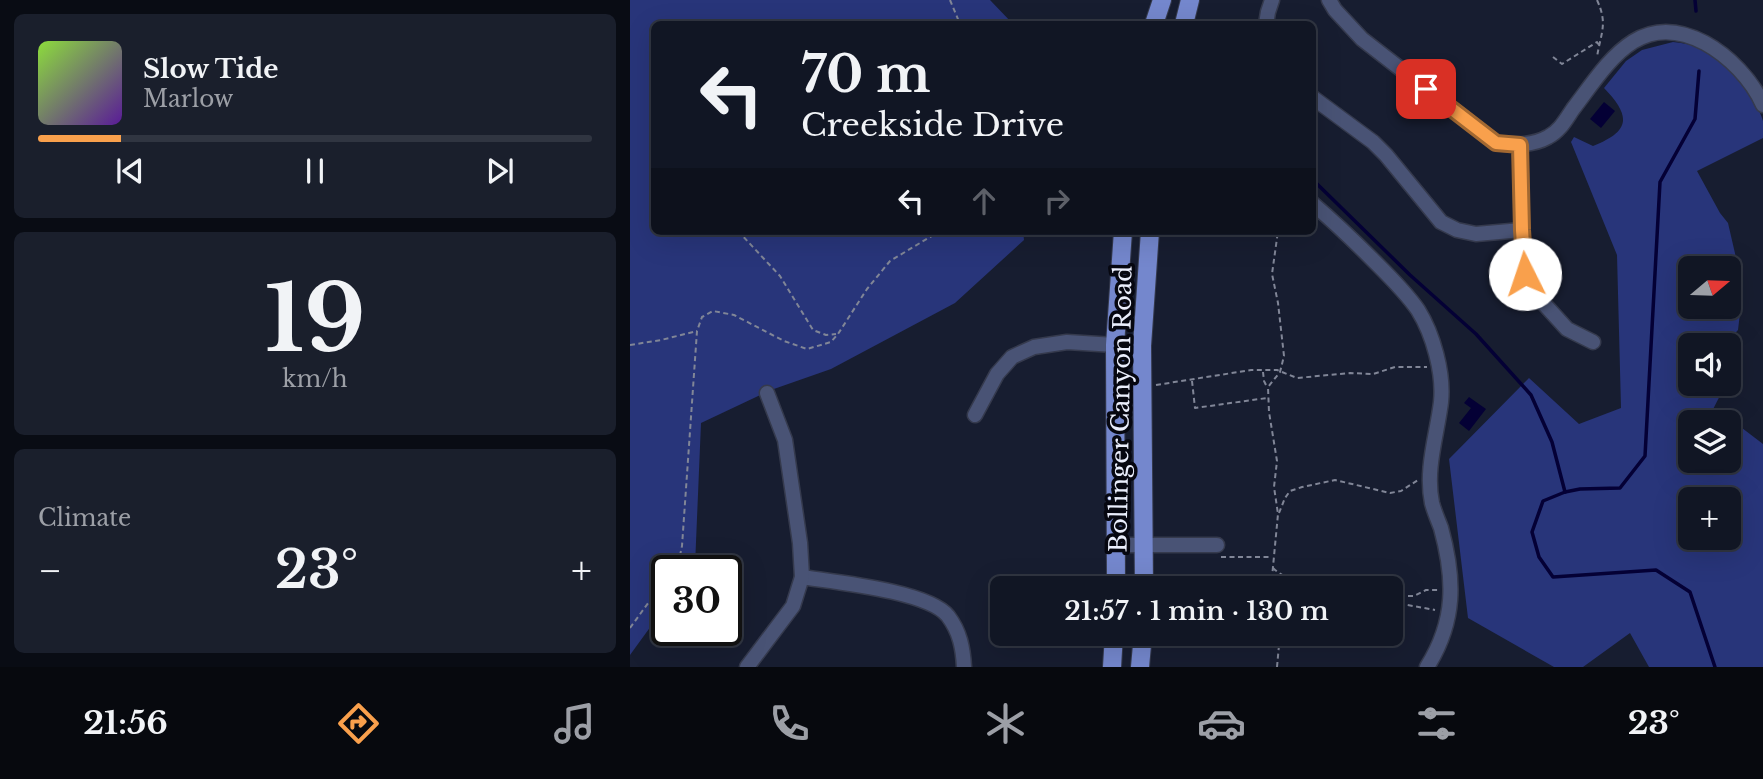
<!DOCTYPE html>
<meta charset="utf-8">
<style>
body{margin:0;font-family:"Libre Baskerville",serif;background:#1a1f2c;color:#f1f3f6;height:100vh;display:flex;flex-direction:column;font-size:26px;white-space:nowrap}
*{box-sizing:border-box;margin:0}
p{font-size:23px;color:#9c9fa6}
.icon{flex:none;width:38px;height:38px;fill:none;stroke:currentColor;stroke-width:2;stroke-linecap:round;stroke-linejoin:round}
.map{position:relative;flex:1;overflow:hidden}
.panel{display:flex;flex-direction:column;gap:14px;padding:14px;background:#090c14;width:630px}
.panel>*{flex:none}
.hud{position:absolute;left:21px;top:21px;width:665px;height:214px;border-radius:10px;box-shadow:0 7px 28px #0002,0 0 0 2px #303541;background:#111624;color:#f1f3f6;overflow:hidden}
.needle{width:46px;rotate:71deg}
.tools{position:absolute;left:1048px;top:256px;display:grid;gap:14px}
.tools a{display:grid;place-items:center;width:63px;height:63px;border-radius:10px;background:#111624;box-shadow:0 7px 28px #0002,0 0 0 2px #303541;font-size:35px}
.speed{position:absolute;left:21px;top:555px;display:flex;gap:14px;font-size:35px;font-weight:700;text-align:center}
.speed>*{display:grid;place-content:center;width:91px;height:91px;border-radius:50%;background:#111624;box-shadow:0 7px 28px #0002,0 0 0 2px #303541;line-height:1}
.speed .limit{border:4px solid #111;border-radius:10px;background:#fff;color:#111}
.pin{position:absolute;display:grid;place-items:center;width:60px;height:60px;color:#fff;margin:-30px;border-radius:14px;box-shadow:0 4px 10px #0006}
.me{position:absolute;width:77px;margin:-38px;rotate:356deg;stroke-linejoin:round;filter:drop-shadow(0 0 5px #0008)}
.turn{display:flex;align-items:center;gap:24px;height:147px;padding:0 35px;font-size:32px}
.turn .icon{width:91px;height:91px;stroke-width:2.5}
.turn b{display:block;font-size:49px;line-height:60px}
.lanes{display:flex;align-items:center;height:66px;padding:0 35px;background:#0003;justify-content:center;gap:35px;direction:ltr}
.lanes .off{opacity:.35}
.big{font-size:52px;font-weight:600;line-height:1.1}
.panel .tile{flex:1;display:flex;flex-direction:column;justify-content:center;gap:10px;min-width:0;padding:0 24px;border-radius:10px;background:#1a1f2c}
.panel .dial{align-items:center;gap:0}
.dial b{font-size:91px;line-height:1}
.song{display:flex;align-items:center;gap:21px}
.cover{width:84px;height:84px;border-radius:10px;background:linear-gradient(135deg,hsl(90 70% 55%),hsl(270 70% 35%))}
.played{height:7px;border-radius:4px;background:linear-gradient(90deg,#f9a04c 15%,#303541 15%)}
.keys{display:flex;justify-content:space-around;direction:ltr}
.heat{display:flex;justify-content:space-between;align-items:center;font-size:38px;direction:ltr}
.trip{position:absolute;left:360px;top:576px;width:413px;height:70px;border-radius:10px;background:#111624;box-shadow:0 7px 28px #0002,0 0 0 2px #303541;font-weight:600;line-height:70px;text-align:center}
.menu{display:flex;height:112px;justify-content:space-around;align-items:center;background:#07090e;color:#9c9fa6}
.menu .icon{width:49px;height:49px}
.menu .current{color:#f9a04c}
.menu b{font-size:32px;color:#f1f3f6}
main{display:flex;flex:1;min-height:0}
.map>svg:first-child{display:block}
.green{fill:#28357a;fill-rule:evenodd}
.water{fill:#040035}
.lines{fill:none;stroke-linecap:round;stroke-linejoin:round}
.stream{stroke:#040035;stroke-width:3.5}
.minor-casing{stroke:#353a4d;stroke-width:17}
.major-casing{stroke:#353a4d;stroke-width:20}
.path{stroke:#818697;stroke-width:2;stroke-dasharray:5 3.5;stroke-linecap:butt}
.minor{stroke:#495375;stroke-width:14}
.major{stroke:#7487cd;stroke-width:18}
.route-casing{stroke:#a26831;stroke-width:18}
.route{stroke:#f9a04c;stroke-width:12}
.labels{text-anchor:middle;stroke-width:7;stroke-linejoin:round;paint-order:stroke}
.street-label{font-size:24px;fill:#eaeefc;stroke:#060710}
</style>
<main>
<section class="panel">
<div class="tile">
<div class="song"><i class="cover"></i><div><b>Slow Tide</b><p>Marlow</p></div></div>
<div class="played"></div>
<div class="keys"><svg class="icon" aria-label="previous" viewBox="0 0 24 24"><path d="M18 5L8 12l10 7zM5 5v14"/></svg><svg class="icon" aria-label="pause" viewBox="0 0 24 24"><path d="M8 5v14M16 5v14"/></svg><svg class="icon" aria-label="next" viewBox="0 0 24 24"><path d="M6 5l10 7-10 7zM19 5v14"/></svg></div>
</div>
<div class="tile dial"><b>19</b><p>km/h</p></div>
<div class="tile"><p>Climate</p>
<div class="heat"><a>−</a><b class="big">23°</b><a>+</a></div>
</div>
</section>
<div class="map">
<svg width="1133" height="667" viewBox="0 0 1133 667">
<rect width="100%" height="100%" fill="#171d30"/>
<g class="green">
<path d="M0,0H360L383,24H24V231H393L394,240L325,303L201,369L141,390L71,423L65,566L61,570H37V604L0,655Z"/>
<path d="M1043,42C1054,43 1064,45 1074,50C1095,60 1127,98 1133,121C1133,126 1133,132 1133,138L1067,171L1090,213L1098,223L1113,288L1108,330L1094,345H1060V383H1095C1091,397 1082,408 1078,422H1060V460H1099V422H1089L1095,415L1133,444V667H1019L1000,633L953,667H924L838,618L819,459L899,378L949,424L991,408L987,255L941,142L944,137L963,146C1001,131 1001,116 974,88L996,61L1012,50ZM1060,268H1099V306H1060ZM1060,499H1099V537H1060Z"/>
</g>
<g class="water">
<path d="M974,102L985,111L971,128L960,119Z"/>
<path d="M839,397L856,409L839,431L829,423L841,408L834,403Z"/>
</g>
<g class="lines">
<g class="stream">
<path d="M1065,0L1066,11"/>
<path d="M1069,71L1065,119L1030,182L1015,456L990,488L950,489L935,492L913,501L902,532L909,557L923,577L1026,570L1060,592L1085,667"/>
<path d="M682,179L780,275L846,334L901,395L922,442L935,492"/>
</g>
<defs>
<g id="minor">
<path d="M699,0L705,10L732,39L866,143C883,145 902,146 918,137C930,131 936,119 943,109C978,63 1009,8 1075,43C1099,56 1122,80 1133,105"/>
<path d="M636,24L638,12L642,0"/>
<path d="M682,97L743,142L756,155L811,222L827,230L846,234L892,230"/>
<path d="M890,145L892,230L896,274L906,295L937,329L963,342"/>
<path d="M682,203C703,221 722,239 741,258C757,274 775,291 788,310C803,334 814,373 811,402C807,435 795,469 802,503C804,511 808,520 811,528C825,579 826,621 797,667"/>
<path d="M345,415L367,374L382,357L404,347L437,342L485,345"/>
<path d="M486,545H587"/>
<path d="M172,577C204,582 298,591 318,616C330,632 333,648 334,667"/>
<path d="M117,667L163,606L172,577L170,543L155,440L137,393"/>
</g>
<g id="major">
<path d="M524,24L532,0"/>
<path d="M554,24L560,0"/>
<path d="M486,588L485,345L493,231"/>
<path d="M514,588L512,346L520,231"/>
<path d="M482,667L484,634"/>
<path d="M510,667L513,634"/>
</g>
</defs>
<use href="#minor" class="minor-casing"/>
<use href="#major" class="major-casing"/>
<g class="path">
<path d="M320,0L330,24"/>
<path d="M967,0C978,24 971,32 967,57"/>
<path d="M273,24H294"/>
<path d="M923,57L932,64L967,42L969,45"/>
<path d="M108,231L150,276L183,330L196,335L206,334"/>
<path d="M0,345L31,340L67,331"/>
<path d="M633,372L634,381L637,387"/>
<path d="M562,381L565,408L637,398"/>
<path d="M526,385L621,370H647L667,378L720,373L743,374L765,367H797"/>
<path d="M649,513L655,498L660,491L672,487L705,480L760,493L771,491L788,480"/>
<path d="M591,557H642"/>
<path d="M643,568C659,584 687,584 708,588"/>
<path d="M41,570L49,560L52,546L67,331L72,317L83,311L104,315L154,341L177,349L201,342L208,334L237,289L260,261L310,231"/>
<path d="M641,588L648,514L644,487L647,461L639,412L638,387L650,372L654,356L648,303L642,274L648,231"/>
<path d="M655,588L661,580"/>
<path d="M761,596H784L796,590H808"/>
<path d="M761,602L805,610"/>
<path d="M0,628L37,577"/>
<path d="M722,644L723,634"/>
<path d="M647,667L650,634"/>
</g>
<use href="#minor" class="minor"/>
<use href="#major" class="major"/>
</g>
<g class="lines">
<defs>
<path id="route" d="M796,89L866,143L890,145L892,230L895,274"/>
</defs>
<use href="#route" class="route-casing"/>
<use href="#route" class="route"/>
</g>
<g class="labels">
<g class="street-label">
<text transform="translate(491 409) rotate(-89)" y="8">Bollinger Canyon Road</text>
</g>
</g>
</svg>
<div class="tools">
<a><svg class="needle" viewBox="-14 -14 28 28"><path d="M0-13l5 13h-10z" fill="#e53935"/><path d="M0 13l5-13h-10z" fill="#9c9fa6"/></svg></a>
<a><svg class="icon" aria-label="sound" viewBox="0 0 24 24"><path d="M4 9h4l5-4v14l-5-4H4zM17 9q2 3 0 6"/></svg></a>
<a><svg class="icon" aria-label="layers" viewBox="0 0 24 24"><path d="M12 4l9 5-9 5-9-5zM3 14l9 5 9-5"/></svg></a>
<a>+</a>
</div>
<div class="speed"><div class="limit">30</div></div>
<div class="pin" style="left:796px;top:89px;background:#d93025"><svg class="icon" aria-label="arrive" viewBox="0 0 24 24"><path d="M6 21V4h12l-3 4 3 4H6"/></svg></div>
<svg class="me" style="left:895px;top:274px" viewBox="-20 -20 40 40"><circle r="19" fill="#fff"/><path d="M0-13L10 11 0 6-10 11z" fill="#f9a04c"/></svg>
<div class="trip">21:57 · 1 min · 130 m</div>
<div class="hud">
<div class="turn"><svg class="icon" aria-label="left" viewBox="0 0 24 24"><path d="M17 20v-9H6M10 6l-5 5 5 5"/></svg><div><b>70 m</b>Creekside Drive</div></div>
<div class="lanes"><svg class="icon" aria-label="left" viewBox="0 0 24 24"><path d="M17 20v-9H6M10 6l-5 5 5 5"/></svg><svg class="icon off" aria-label="ahead" viewBox="0 0 24 24"><path d="M12 20V5M6 11l6-6 6 6"/></svg><svg class="icon off" aria-label="right" viewBox="0 0 24 24"><path d="M7 20v-9h11M14 6l5 5-5 5"/></svg></div>
</div>
</div>
</main>
<nav class="menu">
<b>21:56</b>
<svg class="icon current" aria-label="directions" viewBox="0 0 24 24"><path d="M12 3l9 9-9 9-9-9zM9 14v-3h6M13 9l2 2-2 2"/></svg>
<svg class="icon" aria-label="music" viewBox="0 0 24 24"><path d="M9 18V5l10-2v13"/><circle cx="6" cy="18" r="3"/><circle cx="16" cy="16" r="3"/></svg>
<svg class="icon" aria-label="phone" viewBox="0 0 24 24"><path d="M5 4h4l2 5-3 2q2 4 5 5l2-3 5 2v4C11 20 4 13 5 4z"/></svg>
<svg class="icon" aria-label="climate" viewBox="0 0 24 24"><path d="M12 3v18M4 7l16 10M4 17L20 7"/></svg>
<svg class="icon" aria-label="car" viewBox="0 0 24 24"><path d="M5 17H2v-5l4-1 3-4h7l3 4 3 1v5h-3M9 17h6M6 11h13"/><circle cx="7" cy="17" r="2"/><circle cx="17" cy="17" r="2"/></svg>
<svg class="icon" aria-label="filters" viewBox="0 0 24 24"><path d="M4 7h16M4 17h16"/><circle cx="9" cy="7" r="2"/><circle cx="15" cy="17" r="2"/></svg>
<b>23°</b>
</nav>
